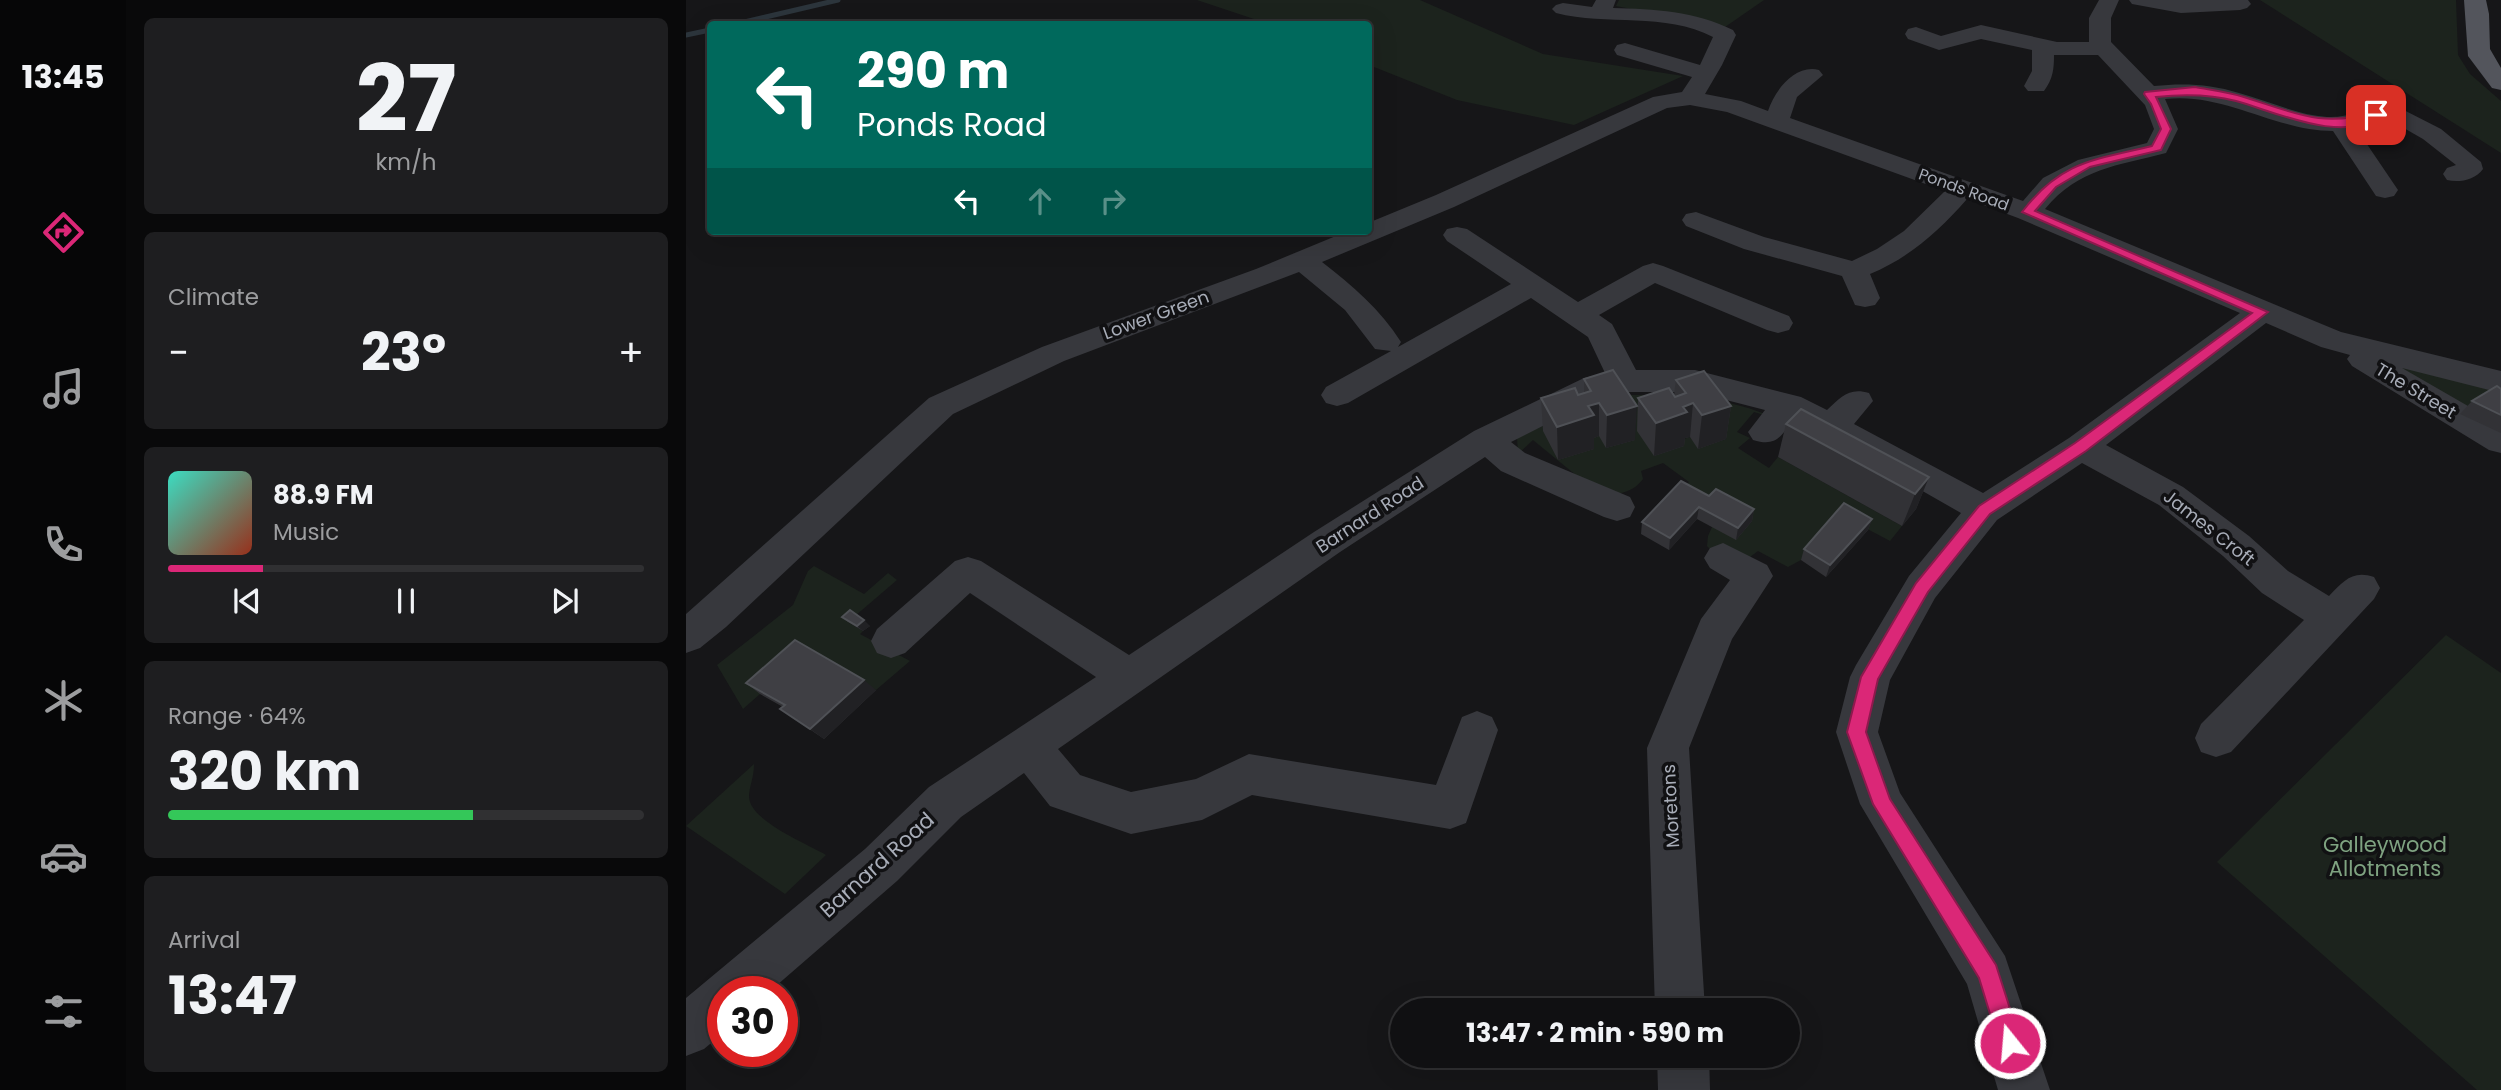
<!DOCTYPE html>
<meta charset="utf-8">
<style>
body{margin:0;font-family:Poppins,sans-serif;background:#1e1e20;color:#f1f3f6;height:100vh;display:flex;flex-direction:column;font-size:26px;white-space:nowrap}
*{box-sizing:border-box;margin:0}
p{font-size:23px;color:#9c9d9f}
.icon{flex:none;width:38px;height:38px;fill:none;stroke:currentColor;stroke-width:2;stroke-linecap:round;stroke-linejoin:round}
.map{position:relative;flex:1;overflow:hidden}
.details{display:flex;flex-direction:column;gap:18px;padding:18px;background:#09090a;width:560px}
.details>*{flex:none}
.banner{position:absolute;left:21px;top:21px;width:665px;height:214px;border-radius:7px;box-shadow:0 7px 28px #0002,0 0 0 2px #303032;background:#00695c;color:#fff;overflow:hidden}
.speed{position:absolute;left:21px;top:976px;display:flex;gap:14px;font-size:35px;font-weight:700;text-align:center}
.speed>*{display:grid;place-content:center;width:91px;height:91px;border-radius:50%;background:#101012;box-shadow:0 7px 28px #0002,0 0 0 2px #303032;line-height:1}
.speed .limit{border:10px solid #d22;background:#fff;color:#111}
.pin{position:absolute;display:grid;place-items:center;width:60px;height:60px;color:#fff;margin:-30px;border-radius:14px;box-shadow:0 4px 10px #0006}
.me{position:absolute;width:77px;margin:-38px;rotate:343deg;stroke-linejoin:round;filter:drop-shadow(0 0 5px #0008)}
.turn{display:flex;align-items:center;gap:24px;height:147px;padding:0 35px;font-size:32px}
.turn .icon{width:91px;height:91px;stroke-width:2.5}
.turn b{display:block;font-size:49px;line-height:60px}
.lanes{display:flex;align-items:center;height:66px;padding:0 35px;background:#0003;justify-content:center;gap:35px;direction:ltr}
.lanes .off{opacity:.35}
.big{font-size:52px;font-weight:700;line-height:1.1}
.details .card{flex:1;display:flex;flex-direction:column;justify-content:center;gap:10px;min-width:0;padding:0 24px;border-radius:10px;background:#1e1e20}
.details .dial{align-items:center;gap:0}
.dial b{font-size:91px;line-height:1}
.song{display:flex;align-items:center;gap:21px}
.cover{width:84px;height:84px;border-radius:10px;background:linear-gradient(135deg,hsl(170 70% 55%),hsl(10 70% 35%))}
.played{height:7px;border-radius:4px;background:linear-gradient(90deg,#db2777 20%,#303032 20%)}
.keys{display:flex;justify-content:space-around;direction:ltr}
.heat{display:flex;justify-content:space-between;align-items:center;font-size:38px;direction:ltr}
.charge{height:10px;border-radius:5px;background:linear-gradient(90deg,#34c759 64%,#303032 0)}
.trip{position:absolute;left:704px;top:998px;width:410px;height:70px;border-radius:35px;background:#101012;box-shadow:0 7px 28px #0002,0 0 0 2px #303032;font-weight:700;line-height:70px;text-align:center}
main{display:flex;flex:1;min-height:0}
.tabs{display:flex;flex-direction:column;width:126px;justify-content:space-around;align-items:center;background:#060607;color:#9c9d9f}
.tabs .icon{width:49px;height:49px}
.tabs .on{color:#db2777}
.tabs b{font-size:32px;color:#f1f3f6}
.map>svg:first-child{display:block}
.green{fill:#1c231d;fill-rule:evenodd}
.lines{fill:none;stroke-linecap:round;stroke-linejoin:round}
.stream{stroke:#2c353c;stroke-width:5}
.minor{fill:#37383d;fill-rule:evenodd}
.major{fill:#53555c;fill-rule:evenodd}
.wall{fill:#323236}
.shaded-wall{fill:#212124}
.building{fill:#3f3f44;stroke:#4f5156;stroke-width:2}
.route{fill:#db2777;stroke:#8e194d;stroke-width:2}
.labels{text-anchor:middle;stroke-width:7;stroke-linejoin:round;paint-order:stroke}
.far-street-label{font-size:16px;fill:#a8adb8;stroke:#111113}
.street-label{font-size:18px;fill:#a8adb8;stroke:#111113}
.near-park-label{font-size:21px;fill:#7fa381;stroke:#111113}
.near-street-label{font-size:21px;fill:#a8adb8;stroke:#111113}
</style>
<main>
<nav class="tabs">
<b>13:45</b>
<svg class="icon on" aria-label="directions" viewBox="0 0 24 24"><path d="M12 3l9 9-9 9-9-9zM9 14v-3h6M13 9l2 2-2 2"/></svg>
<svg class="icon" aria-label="music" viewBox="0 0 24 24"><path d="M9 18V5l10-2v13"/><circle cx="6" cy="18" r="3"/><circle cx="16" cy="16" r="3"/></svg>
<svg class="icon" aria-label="phone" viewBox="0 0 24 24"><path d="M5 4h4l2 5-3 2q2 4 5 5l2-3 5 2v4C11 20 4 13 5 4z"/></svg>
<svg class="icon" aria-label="climate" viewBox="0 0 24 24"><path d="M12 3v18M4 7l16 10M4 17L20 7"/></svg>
<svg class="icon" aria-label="car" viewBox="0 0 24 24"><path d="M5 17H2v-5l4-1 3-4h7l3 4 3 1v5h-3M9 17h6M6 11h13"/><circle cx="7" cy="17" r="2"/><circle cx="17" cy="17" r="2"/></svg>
<svg class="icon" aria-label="filters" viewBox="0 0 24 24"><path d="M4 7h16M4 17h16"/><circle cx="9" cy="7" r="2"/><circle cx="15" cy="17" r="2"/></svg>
</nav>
<section class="details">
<div class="card dial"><b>27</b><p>km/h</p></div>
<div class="card"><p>Climate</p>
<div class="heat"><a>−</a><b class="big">23°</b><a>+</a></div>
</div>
<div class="card">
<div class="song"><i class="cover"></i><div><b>88.9 FM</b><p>Music</p></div></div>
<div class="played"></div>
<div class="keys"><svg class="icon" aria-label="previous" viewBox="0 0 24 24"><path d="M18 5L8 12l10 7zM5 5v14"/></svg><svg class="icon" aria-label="pause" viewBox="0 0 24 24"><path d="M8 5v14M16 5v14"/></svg><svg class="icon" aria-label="next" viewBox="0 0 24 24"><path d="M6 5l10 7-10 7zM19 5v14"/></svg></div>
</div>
<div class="card"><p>Range · 64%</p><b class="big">320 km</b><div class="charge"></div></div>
<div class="card"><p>Arrival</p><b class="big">13:47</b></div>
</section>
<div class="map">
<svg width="1815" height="1090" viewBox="0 0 1815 1090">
<rect width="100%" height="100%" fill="#161618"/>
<g class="green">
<path d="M511,0H734L857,54L997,76L888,125L771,100L683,65L682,24H583Z"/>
<path d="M933,0H1078L1039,27L930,6Z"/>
<path d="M1574,0H1770L1772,55L1784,74L1815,101V153Z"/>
<path d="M1708,360L1815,391L1786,408L1705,373Z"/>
<path d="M944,395C995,395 1043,397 1091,419L1068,412L1051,432L1064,438L1052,448L1083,468L1092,457L1216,526L1204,541L1155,515L1115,560L1102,567L1072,551L1060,560L1029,554L1021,546L1022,536L1026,527L993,493L1003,482L977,463L955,471L957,479C946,494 930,495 913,494L847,440L832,454L831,438L911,400ZM980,421L1040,439L1013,448L1004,437L994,440Z"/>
<path d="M128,566L178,594L202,573L211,580L162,622L177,631L174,634L224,661L190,690L122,652L57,709L31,665L107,605L122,571Z"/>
<path d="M1760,635L1815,673V1090H1791L1531,862Z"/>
<path d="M68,764C68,778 63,787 63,797C64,821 121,844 140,855L99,894L0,826Z"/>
</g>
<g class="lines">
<g class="stream">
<path d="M50,24L152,0"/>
<path d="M0,35L24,30"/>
</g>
<g class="minor">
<path d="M910,0H930L927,8C968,9 1009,11 1047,30L1050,35L1036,65L1019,94L1055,101L1082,111C1089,90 1109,64 1133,70L1137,75L1111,97L1104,118L1337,201L1357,178L1392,160L1461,143L1468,129L1459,105L1412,55H1368C1368,69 1367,79 1358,91H1342L1338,86L1346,71V50L1295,39L1253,50L1222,39L1219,34L1222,29L1230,27L1255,36L1295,25L1371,42H1403V18L1413,0H1433L1425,18V42L1468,86C1498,83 1524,84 1553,93C1583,101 1611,115 1641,117C1663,118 1683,108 1704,103L1755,129L1795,162L1797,169C1789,180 1773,183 1761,180L1757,174L1761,168L1770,165L1737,139L1702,119L1670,128L1712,190L1708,196L1699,198L1690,196L1647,131C1589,131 1539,92 1479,99L1492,129L1480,153C1431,166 1393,168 1359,209L1655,332L1815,371V393L1716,368L1815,425V453L1803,450L1666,366L1661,359L1664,355L1635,347L1580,323L1420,445L1497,487L1563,536L1602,571L1643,596C1658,581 1666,570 1688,577L1694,588L1688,599L1545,752L1530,757L1515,752L1509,738L1515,724L1618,620L1576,593L1537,556L1473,505L1396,463L1311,520L1249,598L1204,680L1192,732L1214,793L1319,956L1364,1090H1312L1281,984L1174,804L1150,732L1164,677L1170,665L1223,576L1275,513L1191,465L1107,421C1094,437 1090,447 1067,440L1062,432L1079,410L1009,392H939L916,396L825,442L839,453L944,497L949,507L944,517L931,521L918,517L815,471L799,457L654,552L372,749L394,775L445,792L510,779L563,754L750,785L776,717L791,711L806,717L812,730L780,823L764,829L566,795L516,820L445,834L364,806L338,773L275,817L211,881L83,992H37V1033L18,1049L0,1056V998L179,849L243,787L410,677L284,593L219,653L205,658L191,653L185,641L191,629L269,561L282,557L295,561L443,655L628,532L788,431L898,378L919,373L902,337L845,298L662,403L651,406L640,403L635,395L640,387L705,351L689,349L659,310L613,272L378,361L267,414L40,627L14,648L0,653V614L243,398L356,347L570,269L662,231H682V223L750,195L967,97L996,92L1006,77L931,55L928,50L931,45L939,43L1014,65L1027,37C979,12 921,26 870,13L866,9L870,5L877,3L906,7ZM1004,105L1041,112L1259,191L1218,231L1191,249L1166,261L1078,237L1010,212L1000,214L996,220L1000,226L1058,249L1156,276L1169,305L1179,307L1189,305L1194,298L1184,274C1223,258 1253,231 1281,199L1332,218L1554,313L1383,438L1297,493L1168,424L1187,401L1183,393C1163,387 1155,397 1141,410L1115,397L1009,370H950L926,324L913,315L969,283L1081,330L1092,333L1103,330L1107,323L1103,316L977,266L967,263L957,266L892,302L781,229L771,227L761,229L757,235L761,241L825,284L712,347L715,342C694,309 667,286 636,262L768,207L981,108Z"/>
<path d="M1443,0H1562L1565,4L1561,8L1554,10L1495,13L1446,4Z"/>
<path d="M1037,543L1081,565L1087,576L1046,639L1003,748L1019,1010H969L961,748L1015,619L1044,580L1024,568L1018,558L1024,548Z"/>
<path d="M971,1055H1023L1024,1090H972Z"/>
</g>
<path class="major" d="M1778,0H1800L1803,14L1804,49L1815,68V90L1806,88L1782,56Z"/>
</g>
<g class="wall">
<path d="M898,379L949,440L920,448L913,436L908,438V449L872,460L857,431L855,398L892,395L898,393Z"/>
<path d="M990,380L1045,406L1040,439L1012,449L1004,437L999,438L998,446L968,456L951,431L952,398L988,395Z"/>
<path d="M1815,389V433L1774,414L1786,401Z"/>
<path d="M1100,424L1243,477L1230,509L1216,526L1092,457Z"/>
<path d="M1023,496L1068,509L1066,521L1050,540L1011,519L983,550L955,534L956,522Z"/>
<path d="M1186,519L1182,530L1140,577L1115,560L1118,549Z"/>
<path d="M156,617L184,626L177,631L162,622Z"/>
<path d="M60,683L190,690L138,739L94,709L97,707L74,694Z"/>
</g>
<g class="shaded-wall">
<path d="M913,403V436L908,438V449L872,460L871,427L902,406Z"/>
<path d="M1007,403L1004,437L999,438L998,446L968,456L970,423L997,407Z"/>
<path d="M951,406L949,440L920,448L921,415Z"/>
<path d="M1045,406L1040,439L1012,449L1016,415Z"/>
<path d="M1243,477L1230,509L1216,526L1229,494Z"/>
<path d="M1013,507L1011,519L983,550L984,538Z"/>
<path d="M1068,509L1066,521L1050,540L1052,528Z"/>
<path d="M1186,519L1182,530L1140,577L1144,565Z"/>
<path d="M178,620L184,626L177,631L171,626Z"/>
<path d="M178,680L190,690L138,739L124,729Z"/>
</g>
<g class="building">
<path d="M927,370L951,406L921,415L913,403L902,406L908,415L871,427L855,398L889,388L892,395L905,391L898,379Z"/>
<path d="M1018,371L1045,406L1016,415L1007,403L997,407L1001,412L970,423L952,398L983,388L989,397L1000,393L990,380Z"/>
<path d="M1811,386L1815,389V415L1786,401Z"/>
<path d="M1115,409L1243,477L1229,494L1100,424Z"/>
<path d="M995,481L1023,496L1030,489L1068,509L1052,528L1013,507L984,538L956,522Z"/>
<path d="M1158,503L1186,519L1144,565L1118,549Z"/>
<path d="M164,610L178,620L171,626L156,617Z"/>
<path d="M109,640L178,680L124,729L94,709L99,705L60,683Z"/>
</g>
<path class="route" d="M1509,87C1525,90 1542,92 1558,97C1610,113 1635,128 1690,112L1696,115C1658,145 1590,112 1550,101C1523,94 1498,94 1470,97L1485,129L1475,150L1404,167L1370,187L1349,211L1582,312L1400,451L1304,514L1242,592L1192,679L1180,732L1204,799L1310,965L1335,1043L1332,1051L1324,1054L1316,1051L1313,1043L1293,978L1187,804L1161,732L1175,677L1230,583L1293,506L1389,443L1566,313L1336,212C1375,161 1408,160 1466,146L1475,129L1465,104L1458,94L1459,92Z"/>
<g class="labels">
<g class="far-street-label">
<text transform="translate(1278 189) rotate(20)" y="6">Ponds Road</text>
</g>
<g class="street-label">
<text transform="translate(470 315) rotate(-20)" y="6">Lower Green</text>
<text transform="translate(1730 391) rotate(31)" y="6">The Street</text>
<text transform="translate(684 515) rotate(-33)" y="6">Barnard Road</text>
<text transform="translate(1523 528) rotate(38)" y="6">James Croft</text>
<text transform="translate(985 806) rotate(-93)" y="6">Moretons</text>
</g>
<g class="near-park-label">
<text x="1699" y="852">Galleywood<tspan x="1699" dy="24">Allotments</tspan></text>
</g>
<g class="near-street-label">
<text transform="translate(191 865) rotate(-42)" y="7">Barnard Road</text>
</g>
</g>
</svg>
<div class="speed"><div class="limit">30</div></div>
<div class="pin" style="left:1690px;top:115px;background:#d93025"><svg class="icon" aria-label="arrive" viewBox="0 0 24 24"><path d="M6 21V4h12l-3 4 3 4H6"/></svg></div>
<svg class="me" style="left:1324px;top:1043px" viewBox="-20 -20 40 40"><circle r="17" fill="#db2777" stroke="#fff" stroke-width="3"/><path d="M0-11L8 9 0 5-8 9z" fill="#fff"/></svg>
<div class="trip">13:47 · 2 min · 590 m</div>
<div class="banner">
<div class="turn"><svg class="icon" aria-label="left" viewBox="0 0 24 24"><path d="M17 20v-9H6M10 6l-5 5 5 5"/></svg><div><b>290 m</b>Ponds Road</div></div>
<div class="lanes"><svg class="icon" aria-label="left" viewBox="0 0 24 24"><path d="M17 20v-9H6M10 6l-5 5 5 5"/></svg><svg class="icon off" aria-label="ahead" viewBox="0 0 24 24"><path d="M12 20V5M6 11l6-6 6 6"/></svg><svg class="icon off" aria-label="right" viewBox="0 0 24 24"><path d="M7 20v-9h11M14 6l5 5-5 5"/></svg></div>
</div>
</div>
</main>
